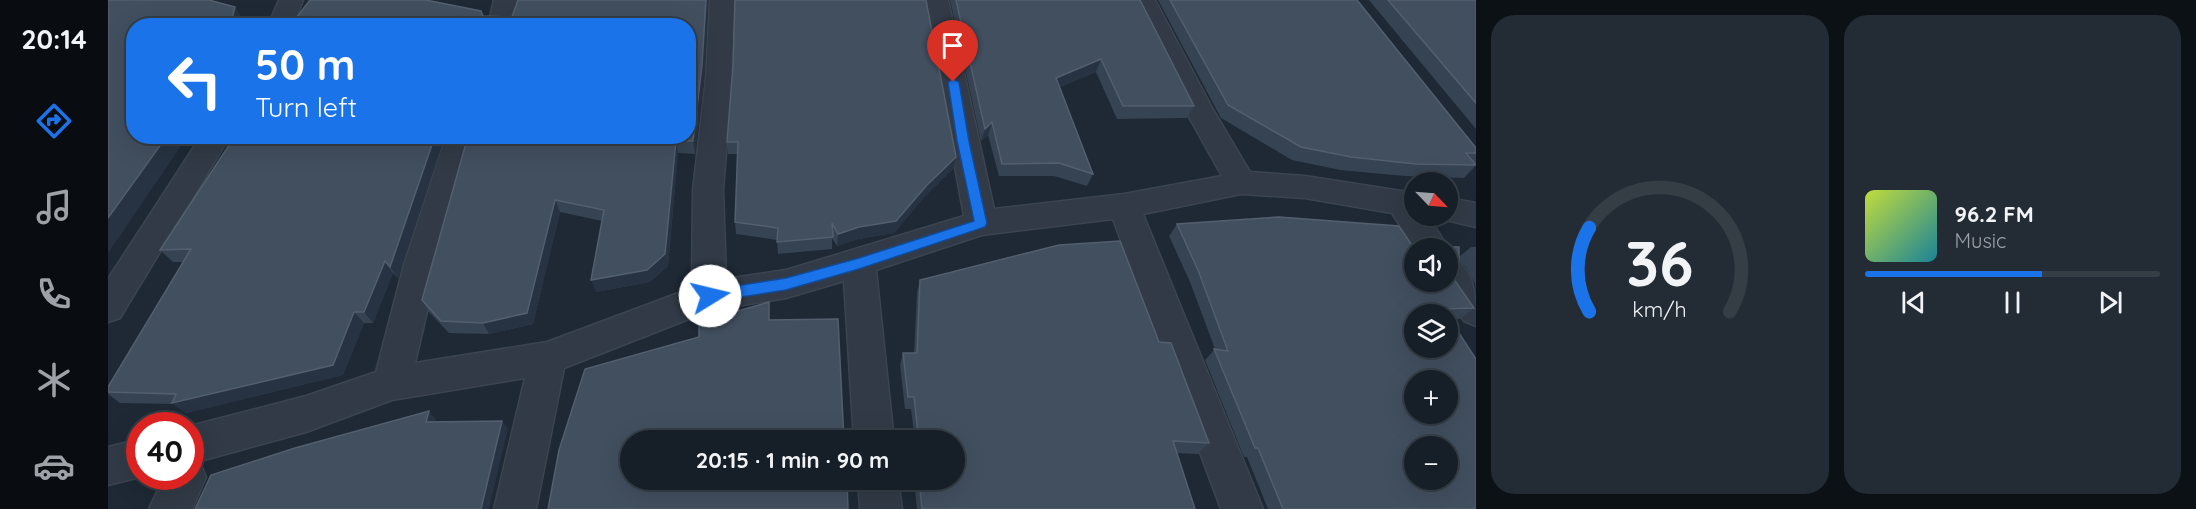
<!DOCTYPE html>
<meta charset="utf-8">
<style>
body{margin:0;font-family:Quicksand,sans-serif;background:#232c34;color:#f1f3f6;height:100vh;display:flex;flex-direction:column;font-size:22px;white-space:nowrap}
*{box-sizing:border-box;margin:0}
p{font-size:20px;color:#9ea2a8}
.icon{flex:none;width:33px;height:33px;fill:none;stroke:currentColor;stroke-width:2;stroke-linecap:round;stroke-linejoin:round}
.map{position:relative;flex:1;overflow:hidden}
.details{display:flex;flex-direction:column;gap:15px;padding:15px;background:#0c1116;width:720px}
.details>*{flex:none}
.guide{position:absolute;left:18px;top:18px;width:570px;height:126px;border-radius:24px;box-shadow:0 6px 24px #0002,0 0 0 2px #353d45;background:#1a73e8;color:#fff;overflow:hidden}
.needle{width:39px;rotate:115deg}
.tools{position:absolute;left:1296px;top:172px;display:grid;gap:12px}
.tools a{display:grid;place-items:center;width:54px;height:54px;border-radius:50%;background:#161f28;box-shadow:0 6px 24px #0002,0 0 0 2px #353d45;font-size:30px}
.speed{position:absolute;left:18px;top:412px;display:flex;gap:12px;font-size:30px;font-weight:700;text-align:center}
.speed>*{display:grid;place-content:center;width:78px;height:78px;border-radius:50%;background:#161f28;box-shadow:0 6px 24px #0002,0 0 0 2px #353d45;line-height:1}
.speed .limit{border:9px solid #d22;background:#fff;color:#111}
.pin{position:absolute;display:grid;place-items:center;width:51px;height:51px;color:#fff;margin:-62px -26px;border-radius:50% 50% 50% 0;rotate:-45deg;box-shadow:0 0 6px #0007}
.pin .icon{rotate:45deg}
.me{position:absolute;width:66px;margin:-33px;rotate:81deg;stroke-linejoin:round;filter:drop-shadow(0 0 4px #0008)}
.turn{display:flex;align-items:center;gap:21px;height:126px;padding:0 30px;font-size:27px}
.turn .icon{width:78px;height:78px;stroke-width:2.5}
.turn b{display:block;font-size:42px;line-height:51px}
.details .widget{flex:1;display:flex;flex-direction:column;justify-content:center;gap:9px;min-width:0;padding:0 21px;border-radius:24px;background:#232c34}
.details .dial{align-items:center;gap:0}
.dial svg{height:156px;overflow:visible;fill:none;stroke:#353d45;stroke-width:7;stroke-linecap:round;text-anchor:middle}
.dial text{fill:#f1f3f6;stroke:none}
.song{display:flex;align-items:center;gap:18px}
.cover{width:72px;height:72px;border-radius:9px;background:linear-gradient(135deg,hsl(70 70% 55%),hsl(190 70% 35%))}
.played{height:6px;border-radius:3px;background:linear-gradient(90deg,#1a73e8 60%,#353d45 60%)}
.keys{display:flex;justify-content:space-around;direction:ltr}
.details .tiles{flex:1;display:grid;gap:15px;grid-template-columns:repeat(2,1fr)}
.trip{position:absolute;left:512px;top:430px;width:345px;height:60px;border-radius:30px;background:#161f28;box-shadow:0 6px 24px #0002,0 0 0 2px #353d45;font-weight:800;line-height:60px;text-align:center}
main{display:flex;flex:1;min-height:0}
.dock{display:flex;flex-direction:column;width:108px;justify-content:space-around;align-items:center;background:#090c10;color:#9ea2a8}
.dock .icon{width:42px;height:42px}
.dock .on{color:#1a73e8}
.dock b{font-size:27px;color:#f1f3f6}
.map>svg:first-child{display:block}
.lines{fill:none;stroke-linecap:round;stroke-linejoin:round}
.minor-casing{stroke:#3b444f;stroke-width:3}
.minor{fill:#313a46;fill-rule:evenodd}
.wall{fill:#364352;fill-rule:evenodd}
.shaded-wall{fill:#273342}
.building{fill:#424f5f;stroke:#535f6e;stroke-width:1.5;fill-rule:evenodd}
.route{fill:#1a73e8;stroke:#114b97;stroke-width:1.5}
</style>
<main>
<nav class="dock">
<b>20:14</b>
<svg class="icon on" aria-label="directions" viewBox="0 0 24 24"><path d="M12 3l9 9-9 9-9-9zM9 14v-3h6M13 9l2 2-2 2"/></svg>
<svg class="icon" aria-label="music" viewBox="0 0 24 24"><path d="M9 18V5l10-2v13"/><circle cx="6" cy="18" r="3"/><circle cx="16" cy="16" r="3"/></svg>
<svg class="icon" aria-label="phone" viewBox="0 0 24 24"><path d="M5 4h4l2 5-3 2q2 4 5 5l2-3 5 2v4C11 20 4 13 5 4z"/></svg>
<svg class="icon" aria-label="climate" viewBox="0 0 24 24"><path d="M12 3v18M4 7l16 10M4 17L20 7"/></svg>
<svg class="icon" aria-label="car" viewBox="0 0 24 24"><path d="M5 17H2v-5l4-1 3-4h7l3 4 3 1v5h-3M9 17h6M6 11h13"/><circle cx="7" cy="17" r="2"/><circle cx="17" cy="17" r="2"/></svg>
</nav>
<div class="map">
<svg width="1368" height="509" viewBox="0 0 1368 509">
<rect width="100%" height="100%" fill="#1e2935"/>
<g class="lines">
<defs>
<g id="minor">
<path d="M171,0H195L185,26H160Z"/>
<path d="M386,0H410L405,26H380Z"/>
<path d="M602,0H626L624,78L615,190L618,279L678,270L856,216L816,0H840L886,209L1016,194L1114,176L1076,108L1023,0H1047L1104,108L1142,172L1197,176L1306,193V216H1320L1341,249L1340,253V249H1307L1284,213L1197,198L1133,194L1035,214L1155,509H1113L1005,219L874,235L768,270L786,441H746L736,281L678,298L604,310L456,368L428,509H386L417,378L284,400L198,432L89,462L92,463L98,477L84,509H41L56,477H82V426L198,396L268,372L296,265L338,136H367L330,265L307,363L439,342L584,288L585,190L598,78Z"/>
<path d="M93,136H122L12,318L0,322V279Z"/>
<path d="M1340,198L1368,203V227L1329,218L1328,216H1340Z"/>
<path d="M1340,257C1368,267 1368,297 1368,326L1356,321L1330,282H1340Z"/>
<path d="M32,439V477L0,485V447Z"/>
<path d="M750,480H790L794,509H752Z"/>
</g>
</defs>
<use href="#minor" class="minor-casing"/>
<use href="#minor" class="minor"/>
</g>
<g class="wall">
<path d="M410,0H600L596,78L587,154L570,153L560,266L542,282L488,292L494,221L452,212L425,324L381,334L341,333L321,312L314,300L360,136H580L375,16L404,17Z"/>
<path d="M842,0H1032L1086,106L1079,118L1009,119L988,72L952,87L985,174L979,186L946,176H891L880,135L873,141Z"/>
<path d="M1050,0H1249L1368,148V165L1356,178L1297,176L1232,170L1184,160L1113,118Z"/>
<path d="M1261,0H1368V129Z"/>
<path d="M625,65L845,169L816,197L786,233L750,239L729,246L724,238V249L670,254L669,240L628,234L627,222L629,154H620L619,142Z"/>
<path d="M337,136L290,278L285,273L265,323H256L235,375L78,413L65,404L12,403L0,394V387L76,262H65L52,250Z"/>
<path d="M1069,224L1305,247L1351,257L1363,247H1368V297L1367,284L1358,267L1351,261V268L1343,275L1366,308L1352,319H1341L1368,509H1160L1139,457H1136L1097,360L1107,349L1082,282L1061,236ZM1306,315H1340V348Z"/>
<path d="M812,280L1051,342L1101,443L1090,454L1069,453L1087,509H809L806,480H846V441H807L803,409H797L792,365L795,353H806L809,293Z"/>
</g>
<g class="shaded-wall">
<path d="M598,0H600L596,78L587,154L585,141Z"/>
<path d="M127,7L136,21L135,26H122Z"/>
<path d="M993,59L988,72L944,90L948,78Z"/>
<path d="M884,122L880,135L873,141L877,129Z"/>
<path d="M59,136H80L0,253V218Z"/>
<path d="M327,136H337L290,278L282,267Z"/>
<path d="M568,141L570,153L560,266L542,282L488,292L483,280Z"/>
<path d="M848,157L845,169L816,197L786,233L750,239L729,246L730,234Z"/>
<path d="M447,200L452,212L425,324L381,334L375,323Z"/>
<path d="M277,261L285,273L265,323L256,312Z"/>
<path d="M246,312L256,323L235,375L78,413L64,403Z"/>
<path d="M321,411L328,419L325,430L318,422Z"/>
<path d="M394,421L400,429L381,509H373Z"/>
</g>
<g class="building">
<path d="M0,0H101L127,7L122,26H26V136H59L0,218Z"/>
<path d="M202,0H318L373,11L375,16L404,17L410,0H598L594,65L585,141H568L557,254L539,270L483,280L496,210L447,200L419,313L375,323L333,321L314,300L360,136H580V26H182Z"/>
<path d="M627,0H818L848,157L819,185L788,221L751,227L730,234L724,223L725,237L669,242L670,228L627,222L630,142H619L625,65Z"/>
<path d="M848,0H1032L1086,106H1015L993,59L948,78L985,174L951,163L894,164L884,122L877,129Z"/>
<path d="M1062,0H1249L1368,148V153H1358L1368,165L1308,164L1243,157L1193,147L1120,105Z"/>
<path d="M1280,0H1368V103Z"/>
<path d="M127,136H327L282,267L277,261L256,312H246L225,365L64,403L68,394L0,392V387L83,249L52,250Z"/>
<path d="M1171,217L1291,226L1305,247H1351V268H1343L1341,272L1366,308L1334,309L1339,315H1306V348H1340V316L1368,359V509H1175L1150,448H1147L1106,349L1120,351L1090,270L1069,224ZM1306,249H1340V282H1306ZM1306,381H1340V414H1306ZM1306,447H1340V480H1306Z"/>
<path d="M1012,241L1051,342L1063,343L1101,443L1065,441L1087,509H814L811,480H846V441H811L806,397H800L795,353H809L812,280L951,245Z"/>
<path d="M661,302V320L730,319L736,441H522V480H739L740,509H440L451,450L477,369L591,337V322Z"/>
<path d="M321,411L318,422L394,421L373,509H87L103,475L187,448Z"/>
</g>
<path class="route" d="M845,79L851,82L861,141L879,223L877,227L751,269L678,290L602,302L596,300L594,296L596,292L602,290L678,278L751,258L866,221L849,141L840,82Z"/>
</svg>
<div class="tools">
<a><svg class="needle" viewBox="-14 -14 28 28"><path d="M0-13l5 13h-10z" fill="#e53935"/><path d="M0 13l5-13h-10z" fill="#9ea2a8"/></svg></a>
<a><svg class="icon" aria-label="sound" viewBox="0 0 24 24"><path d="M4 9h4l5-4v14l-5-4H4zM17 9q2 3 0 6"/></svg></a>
<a><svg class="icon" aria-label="layers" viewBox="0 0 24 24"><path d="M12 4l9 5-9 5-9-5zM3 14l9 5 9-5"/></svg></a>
<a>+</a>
<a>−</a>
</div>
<div class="speed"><div class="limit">40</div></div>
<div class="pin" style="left:845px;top:82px;background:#d93025"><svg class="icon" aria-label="arrive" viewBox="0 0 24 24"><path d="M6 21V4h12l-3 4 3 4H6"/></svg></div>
<svg class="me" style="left:602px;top:296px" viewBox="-20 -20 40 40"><circle r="19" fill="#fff"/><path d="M0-13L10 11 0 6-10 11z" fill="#1a73e8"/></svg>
<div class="trip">20:15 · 1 min · 90 m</div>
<div class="guide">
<div class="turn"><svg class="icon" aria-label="left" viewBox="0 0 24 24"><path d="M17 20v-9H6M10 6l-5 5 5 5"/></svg><div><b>50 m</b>Turn left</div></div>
</div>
</div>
<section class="details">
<div class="tiles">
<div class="widget dial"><svg viewBox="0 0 100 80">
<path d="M14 69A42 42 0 1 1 86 69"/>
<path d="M14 69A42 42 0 0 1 14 26" stroke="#1a73e8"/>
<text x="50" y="56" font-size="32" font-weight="700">36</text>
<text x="50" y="72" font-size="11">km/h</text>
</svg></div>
<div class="widget">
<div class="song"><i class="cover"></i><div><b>96.2 FM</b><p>Music</p></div></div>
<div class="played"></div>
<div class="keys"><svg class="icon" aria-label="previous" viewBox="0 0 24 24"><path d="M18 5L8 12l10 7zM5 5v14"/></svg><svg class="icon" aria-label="pause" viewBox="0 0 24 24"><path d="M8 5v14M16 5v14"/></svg><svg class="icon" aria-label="next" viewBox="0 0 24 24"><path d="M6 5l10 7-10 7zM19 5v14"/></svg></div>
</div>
</div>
</section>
</main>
